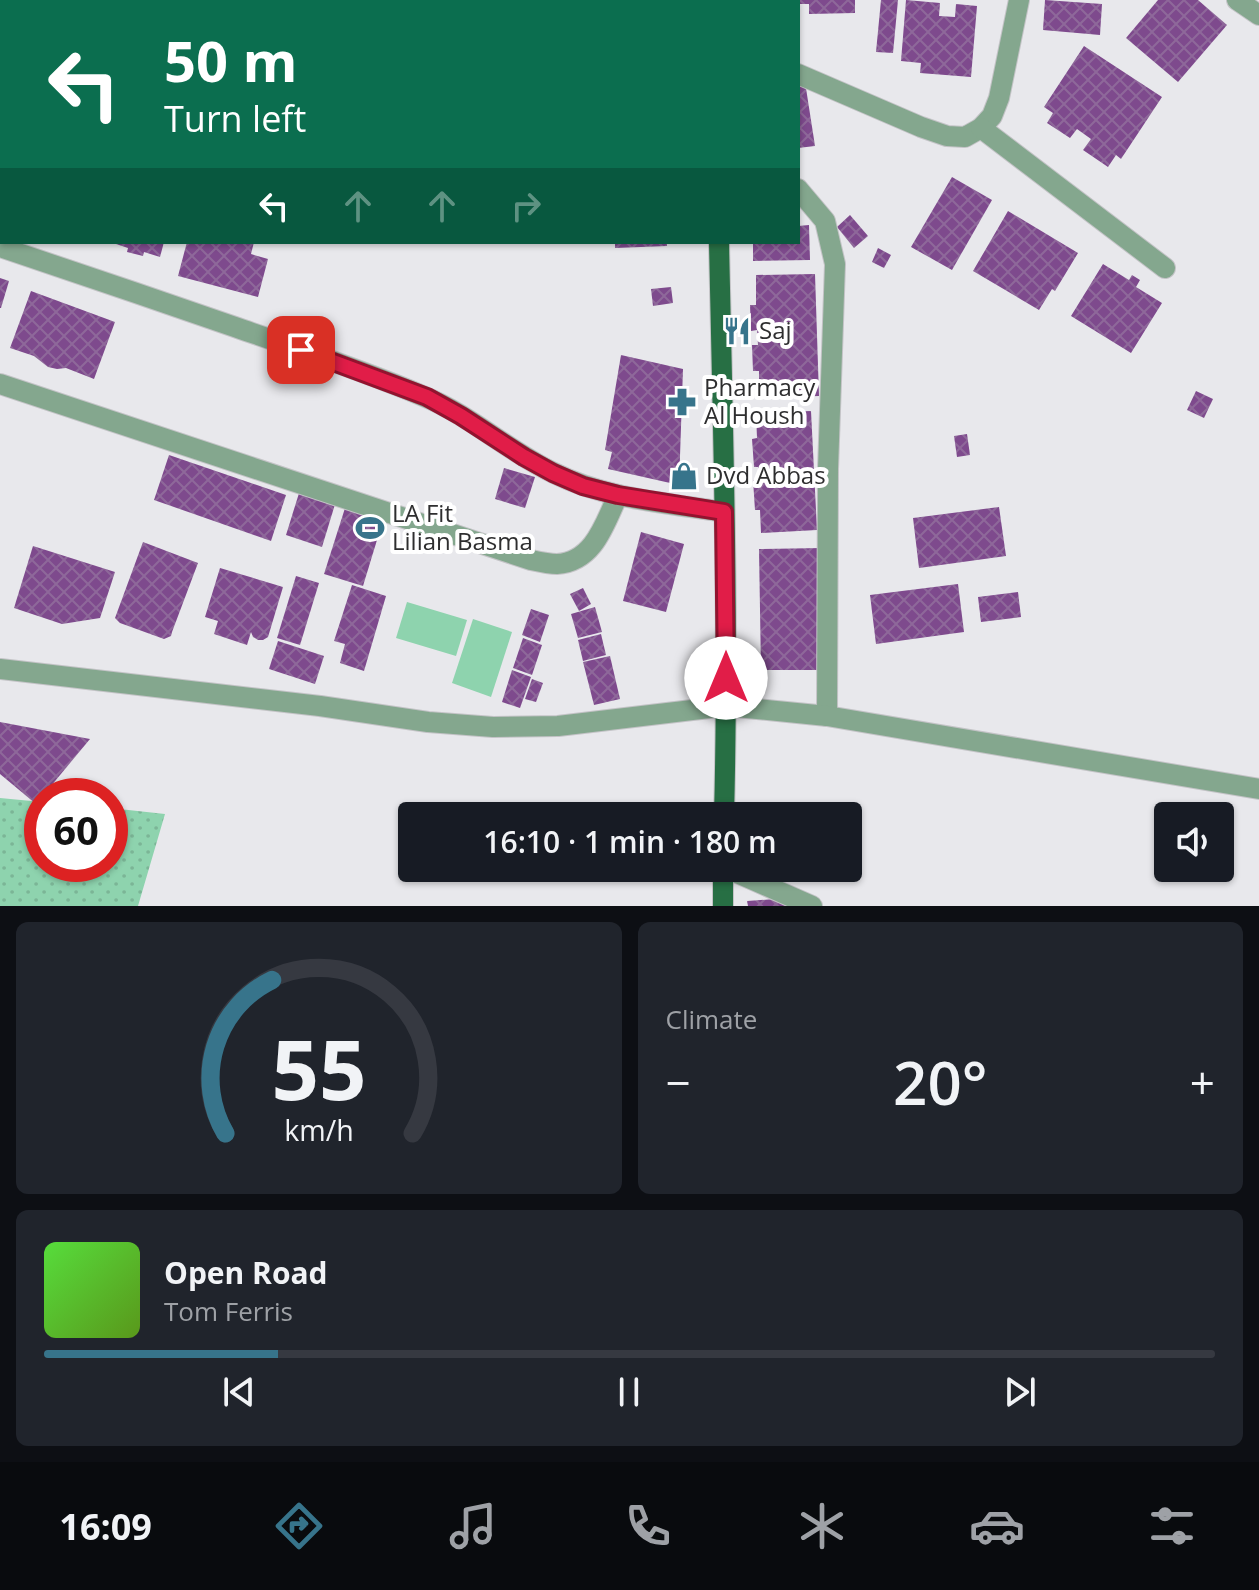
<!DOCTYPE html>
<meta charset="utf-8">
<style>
body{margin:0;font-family:"Open Sans",sans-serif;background:#20242c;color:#f1f3f6;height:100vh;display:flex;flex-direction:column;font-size:30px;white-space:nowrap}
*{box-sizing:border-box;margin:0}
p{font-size:26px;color:#9ea1a6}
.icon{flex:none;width:44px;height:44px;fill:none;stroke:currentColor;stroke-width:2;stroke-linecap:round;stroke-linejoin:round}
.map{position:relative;height:906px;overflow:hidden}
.side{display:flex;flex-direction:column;gap:16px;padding:16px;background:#0d0f14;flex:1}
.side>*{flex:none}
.banner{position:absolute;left:0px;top:0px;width:800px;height:244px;box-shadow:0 2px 6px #0004;background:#0b6e4f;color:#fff;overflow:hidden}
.tools{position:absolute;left:1154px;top:802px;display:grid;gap:16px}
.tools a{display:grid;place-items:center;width:80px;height:80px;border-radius:8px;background:#171b24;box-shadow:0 2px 6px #0004;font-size:40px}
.speed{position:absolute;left:24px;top:778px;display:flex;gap:16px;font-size:40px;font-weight:700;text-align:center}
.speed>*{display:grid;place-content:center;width:104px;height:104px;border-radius:50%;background:#171b24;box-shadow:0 2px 6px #0004;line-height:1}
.speed .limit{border:12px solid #d22;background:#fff;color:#111}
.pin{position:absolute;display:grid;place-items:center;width:68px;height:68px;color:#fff;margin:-34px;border-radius:16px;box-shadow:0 4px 12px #0006}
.me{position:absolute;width:88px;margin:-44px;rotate:0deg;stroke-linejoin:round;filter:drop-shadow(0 0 6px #0008)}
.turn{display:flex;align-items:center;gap:28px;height:168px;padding:0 32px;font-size:36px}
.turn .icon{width:104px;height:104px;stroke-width:2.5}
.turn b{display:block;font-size:56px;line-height:68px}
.lanes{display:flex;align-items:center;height:76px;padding:0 32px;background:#0003;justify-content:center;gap:40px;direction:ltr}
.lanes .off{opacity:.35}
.big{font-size:60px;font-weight:600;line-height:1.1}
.side .widget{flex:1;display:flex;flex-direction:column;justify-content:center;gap:12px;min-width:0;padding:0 28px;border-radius:12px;background:#20242c}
.side .dial{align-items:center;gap:0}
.dial svg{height:208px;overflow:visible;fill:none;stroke:#363941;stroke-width:7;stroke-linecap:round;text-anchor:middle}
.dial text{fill:#f1f3f6;stroke:none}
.song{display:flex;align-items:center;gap:24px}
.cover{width:96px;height:96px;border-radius:12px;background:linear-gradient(135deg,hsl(110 70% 55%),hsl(90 70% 35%))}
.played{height:8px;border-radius:4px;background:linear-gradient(90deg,#37748b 20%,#363941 20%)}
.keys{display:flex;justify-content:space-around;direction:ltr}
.heat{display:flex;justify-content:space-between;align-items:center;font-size:44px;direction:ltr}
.side .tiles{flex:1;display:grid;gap:16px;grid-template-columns:1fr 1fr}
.widget:last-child{grid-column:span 2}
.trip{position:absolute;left:398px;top:802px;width:464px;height:80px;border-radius:8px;background:#171b24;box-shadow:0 2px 6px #0004;font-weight:600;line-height:80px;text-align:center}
.tabs{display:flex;height:128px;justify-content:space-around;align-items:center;background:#090b0e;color:#9ea1a6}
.tabs .icon{width:56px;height:56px}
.tabs .selected{color:#37748b}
.tabs b{font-size:36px;color:#f1f3f6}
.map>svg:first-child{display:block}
.grass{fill:url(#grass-dots)}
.green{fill:#8ed3ae}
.building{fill:url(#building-cross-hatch)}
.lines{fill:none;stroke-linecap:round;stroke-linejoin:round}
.minor-casing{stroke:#c3c3c6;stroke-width:22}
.major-casing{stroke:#c3c3c6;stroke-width:22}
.minor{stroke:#84a78e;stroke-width:20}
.major{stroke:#276f44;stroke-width:20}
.route-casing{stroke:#92132f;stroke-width:20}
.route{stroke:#e11d48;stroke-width:14}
.labels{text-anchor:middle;stroke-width:8;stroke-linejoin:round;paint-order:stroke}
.poi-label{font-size:24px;fill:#2e2e2f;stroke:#fff;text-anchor:start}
</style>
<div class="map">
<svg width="1259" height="906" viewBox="0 0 1259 906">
<defs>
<pattern id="grass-dots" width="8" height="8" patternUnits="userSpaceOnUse" patternTransform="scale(2)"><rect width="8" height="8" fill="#8ed3ae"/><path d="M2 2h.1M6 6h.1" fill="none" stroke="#7bb596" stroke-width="1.8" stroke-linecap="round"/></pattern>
<pattern id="building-cross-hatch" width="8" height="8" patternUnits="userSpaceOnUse" patternTransform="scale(2)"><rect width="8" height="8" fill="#7e4a8d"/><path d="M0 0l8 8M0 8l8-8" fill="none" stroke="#8e689a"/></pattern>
</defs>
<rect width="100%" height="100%" fill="#e8e8ec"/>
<path class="grass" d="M0,798L42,802V864H110V808L165,814L138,906H0Z"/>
<g class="green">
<path d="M407,602L467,620L456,656L396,638Z"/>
<path d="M473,619L512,632L491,697L452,683Z"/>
</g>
<g class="building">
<path d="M798,0H855V13L809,14V4H798Z"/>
<path d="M881,0H898L893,53L876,52Z"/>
<path d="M906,0L940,3L939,16L955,17L956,4L977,6L971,77L920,73L921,63L901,61Z"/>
<path d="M1045,0L1102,4L1100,35L1043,30Z"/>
<path d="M1158,0H1198L1227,25L1178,82L1126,38Z"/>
<path d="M1084,46L1162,97L1121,159L1116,155L1108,167L1083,150L1091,139L1077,129L1070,138L1047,123L1053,113L1044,107Z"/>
<path d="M805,82L815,146L798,148V83Z"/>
<path d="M952,177L992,200L952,270L911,247Z"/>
<path d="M1008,211L1078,253L1055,291L1052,289L1039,310L973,271Z"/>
<path d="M850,215L868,236L854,248L837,227Z"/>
<path d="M809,225L810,260L753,261V242H798V226Z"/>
<path d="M110,242H164L160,257L144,252L143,256L127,252L128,248Z"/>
<path d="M187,242H254L251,254L268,259L258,297L178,276Z"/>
<path d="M615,242H667V246L615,248Z"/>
<path d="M878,248L891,255L884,268L872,262Z"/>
<path d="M1103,264L1129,280L1132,275L1140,280L1136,287L1162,303L1131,353L1071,316Z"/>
<path d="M815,274L819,396L759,398V371H753L752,345H758L757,330L751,331L750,305H756V275Z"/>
<path d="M0,278L9,281L1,308H0Z"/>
<path d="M671,287L673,303L653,306L651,289Z"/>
<path d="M31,291L115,322L94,379L66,368L57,369L48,367L34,356L10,348Z"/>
<path d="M621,355L683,369L679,485L608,469L612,452L605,450Z"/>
<path d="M1196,391L1213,399L1204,418L1187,410Z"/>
<path d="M811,411L817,530L761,533L760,510H755L753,480L759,479L758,467H754L752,439L757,438L756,413Z"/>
<path d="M967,434L970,455L957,457L954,436Z"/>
<path d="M169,455L286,495L271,541L154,500Z"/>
<path d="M504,468L535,477L525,508L495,499Z"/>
<path d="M300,490L336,501L322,547L286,535Z"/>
<path d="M346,505L384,517L363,586L324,574Z"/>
<path d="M999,507L1006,556L919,568L913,518Z"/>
<path d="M641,532L684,544L666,612L623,601Z"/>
<path d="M143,542L198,563L172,632L171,636L164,639L120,623L115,618Z"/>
<path d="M33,546L115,572L100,618L62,624L14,608Z"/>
<path d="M822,548L823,670H761L759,549Z"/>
<path d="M220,568L283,587L268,637L263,640H258L253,637L251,632L247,645L214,634L218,621L205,617Z"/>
<path d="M296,576L319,583L300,645L277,638Z"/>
<path d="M958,584L964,632L876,644L870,595Z"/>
<path d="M352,585L386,596L364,671L340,663L345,644L334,641Z"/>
<path d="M583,588L591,604L579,611L570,594Z"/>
<path d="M1018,592L1021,617L981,622L978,597Z"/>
<path d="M595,607L602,632L578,638L571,614Z"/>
<path d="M531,609L549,615L540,642L522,635Z"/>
<path d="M601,634L606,655L583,661L578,640Z"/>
<path d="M523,638L542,645L532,675L513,668Z"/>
<path d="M278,641L324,656L315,684L269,669Z"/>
<path d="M610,656L620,699L594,705L583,662Z"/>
<path d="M512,670L531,677L520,708L502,702Z"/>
<path d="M532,679L543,683L536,702L525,699Z"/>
<path d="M0,722L90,739L36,804L0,774Z"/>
<path d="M859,805L861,842L848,843V816H836L835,807Z"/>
<path d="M789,898V906H748L747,901Z"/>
</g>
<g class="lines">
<defs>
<g id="minor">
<path d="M572,0L575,2"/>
<path d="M1237,0L1259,15"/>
<path d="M549,2L550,0"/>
<path d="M0,33L2,34"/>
<path d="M798,74L921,127L947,136L965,137L981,128L992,116L999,98L1019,0"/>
<path d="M981,128L1165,268"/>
<path d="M798,189L825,221L835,264L828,469L827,716"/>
<path d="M0,247C78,273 157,300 235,327C298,349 362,370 423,396C470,415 508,451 554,473C606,499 667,503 724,512"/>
<path d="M0,384L531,560C540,562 549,564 557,564C594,562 605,523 618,495"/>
<path d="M0,669L320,706L428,722L493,727L558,726L726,706L827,716L1259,789"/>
<path d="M726,868L812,906"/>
</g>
<g id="major">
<path d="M711,0V2"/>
<path d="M719,242C723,433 729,625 724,816"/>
<path d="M723,868V906"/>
</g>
</defs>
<use href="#minor" class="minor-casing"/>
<use href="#major" class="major-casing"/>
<use href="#minor" class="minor"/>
<use href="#major" class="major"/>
</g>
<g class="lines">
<defs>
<path id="route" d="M301,350L427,397L461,416L524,457L553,473L583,486L618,495L724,512L726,678"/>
</defs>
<use href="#route" class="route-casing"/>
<use href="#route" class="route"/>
</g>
<defs>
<symbol id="restaurant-bare" viewBox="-9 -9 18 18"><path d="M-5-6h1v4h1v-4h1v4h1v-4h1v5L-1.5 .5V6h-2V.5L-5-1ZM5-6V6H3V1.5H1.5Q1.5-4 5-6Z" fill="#37748b" stroke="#fff" stroke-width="2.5" paint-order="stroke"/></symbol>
<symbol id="pharmacy-bare" viewBox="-9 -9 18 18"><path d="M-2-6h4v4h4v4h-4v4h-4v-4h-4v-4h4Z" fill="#37748b" stroke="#fff" stroke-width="2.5" paint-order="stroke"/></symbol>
<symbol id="shop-bare" viewBox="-9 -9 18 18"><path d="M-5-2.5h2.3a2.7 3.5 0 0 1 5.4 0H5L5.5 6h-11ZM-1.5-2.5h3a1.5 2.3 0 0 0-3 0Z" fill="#37748b" stroke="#fff" stroke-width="2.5" paint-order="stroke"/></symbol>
<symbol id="stadium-bare" viewBox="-9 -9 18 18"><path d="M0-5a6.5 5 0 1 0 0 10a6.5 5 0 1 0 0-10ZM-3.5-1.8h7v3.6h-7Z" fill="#37748b" stroke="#fff" stroke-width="2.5" paint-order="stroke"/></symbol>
</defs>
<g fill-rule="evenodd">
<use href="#restaurant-bare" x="717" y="311" width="40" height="40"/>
<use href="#pharmacy-bare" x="662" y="382" width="40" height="40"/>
<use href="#shop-bare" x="664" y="456" width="40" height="40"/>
<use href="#stadium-bare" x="350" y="508" width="40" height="40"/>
</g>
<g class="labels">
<g class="poi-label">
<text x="759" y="339">Saj</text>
<text x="704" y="396">Pharmacy<tspan x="704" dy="28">Al Housh</tspan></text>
<text x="706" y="484">Dvd Abbas</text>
<text x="392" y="522">LA Fit<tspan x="392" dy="28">Lilian Basma</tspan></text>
</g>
</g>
</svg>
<div class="tools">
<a><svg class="icon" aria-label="sound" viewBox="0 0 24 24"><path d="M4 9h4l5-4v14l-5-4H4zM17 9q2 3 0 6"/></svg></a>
</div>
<div class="speed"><div class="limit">60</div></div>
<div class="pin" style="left:301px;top:350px;background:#d93025"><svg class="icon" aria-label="arrive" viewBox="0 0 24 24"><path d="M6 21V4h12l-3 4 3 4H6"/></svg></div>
<svg class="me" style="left:726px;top:678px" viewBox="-20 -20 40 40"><circle r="19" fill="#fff"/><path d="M0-13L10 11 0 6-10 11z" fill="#e11d48"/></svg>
<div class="trip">16:10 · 1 min · 180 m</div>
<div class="banner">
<div class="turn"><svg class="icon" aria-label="left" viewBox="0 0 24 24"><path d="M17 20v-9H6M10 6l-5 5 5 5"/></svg><div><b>50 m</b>Turn left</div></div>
<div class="lanes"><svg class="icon" aria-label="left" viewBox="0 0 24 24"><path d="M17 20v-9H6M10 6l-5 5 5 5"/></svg><svg class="icon off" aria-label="ahead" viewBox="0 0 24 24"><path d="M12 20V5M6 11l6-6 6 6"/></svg><svg class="icon off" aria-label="ahead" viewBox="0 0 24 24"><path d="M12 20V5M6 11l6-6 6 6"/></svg><svg class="icon off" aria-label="right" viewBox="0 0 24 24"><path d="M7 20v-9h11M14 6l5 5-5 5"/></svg></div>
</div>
</div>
<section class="side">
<div class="tiles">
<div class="widget dial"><svg viewBox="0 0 100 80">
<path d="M14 69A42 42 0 1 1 86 69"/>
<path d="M14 69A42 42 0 0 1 32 10" stroke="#37748b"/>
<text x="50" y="56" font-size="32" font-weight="700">55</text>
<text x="50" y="72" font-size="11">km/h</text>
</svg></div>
<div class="widget"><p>Climate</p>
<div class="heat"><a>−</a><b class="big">20°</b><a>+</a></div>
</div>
<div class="widget">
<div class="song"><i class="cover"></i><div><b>Open Road</b><p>Tom Ferris</p></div></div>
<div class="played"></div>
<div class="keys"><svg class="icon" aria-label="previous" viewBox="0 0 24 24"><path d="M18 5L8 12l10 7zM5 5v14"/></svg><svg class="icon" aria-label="pause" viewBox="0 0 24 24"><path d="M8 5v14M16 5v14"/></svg><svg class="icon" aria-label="next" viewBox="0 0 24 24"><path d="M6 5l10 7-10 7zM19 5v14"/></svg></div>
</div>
</div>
</section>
<nav class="tabs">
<b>16:09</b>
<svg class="icon selected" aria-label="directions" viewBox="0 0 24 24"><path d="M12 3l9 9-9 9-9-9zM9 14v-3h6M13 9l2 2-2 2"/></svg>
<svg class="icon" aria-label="music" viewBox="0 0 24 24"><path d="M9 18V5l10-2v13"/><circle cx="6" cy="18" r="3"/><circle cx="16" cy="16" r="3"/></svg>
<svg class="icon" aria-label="phone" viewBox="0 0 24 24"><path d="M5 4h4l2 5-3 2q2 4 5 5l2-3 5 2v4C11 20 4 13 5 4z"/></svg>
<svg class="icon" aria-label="climate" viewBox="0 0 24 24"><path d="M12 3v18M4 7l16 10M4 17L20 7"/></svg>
<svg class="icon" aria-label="car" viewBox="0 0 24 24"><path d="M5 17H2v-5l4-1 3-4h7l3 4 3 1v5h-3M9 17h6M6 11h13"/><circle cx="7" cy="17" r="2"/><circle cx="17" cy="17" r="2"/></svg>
<svg class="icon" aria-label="filters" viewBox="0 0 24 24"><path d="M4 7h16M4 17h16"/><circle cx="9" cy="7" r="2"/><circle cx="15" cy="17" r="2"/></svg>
</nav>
